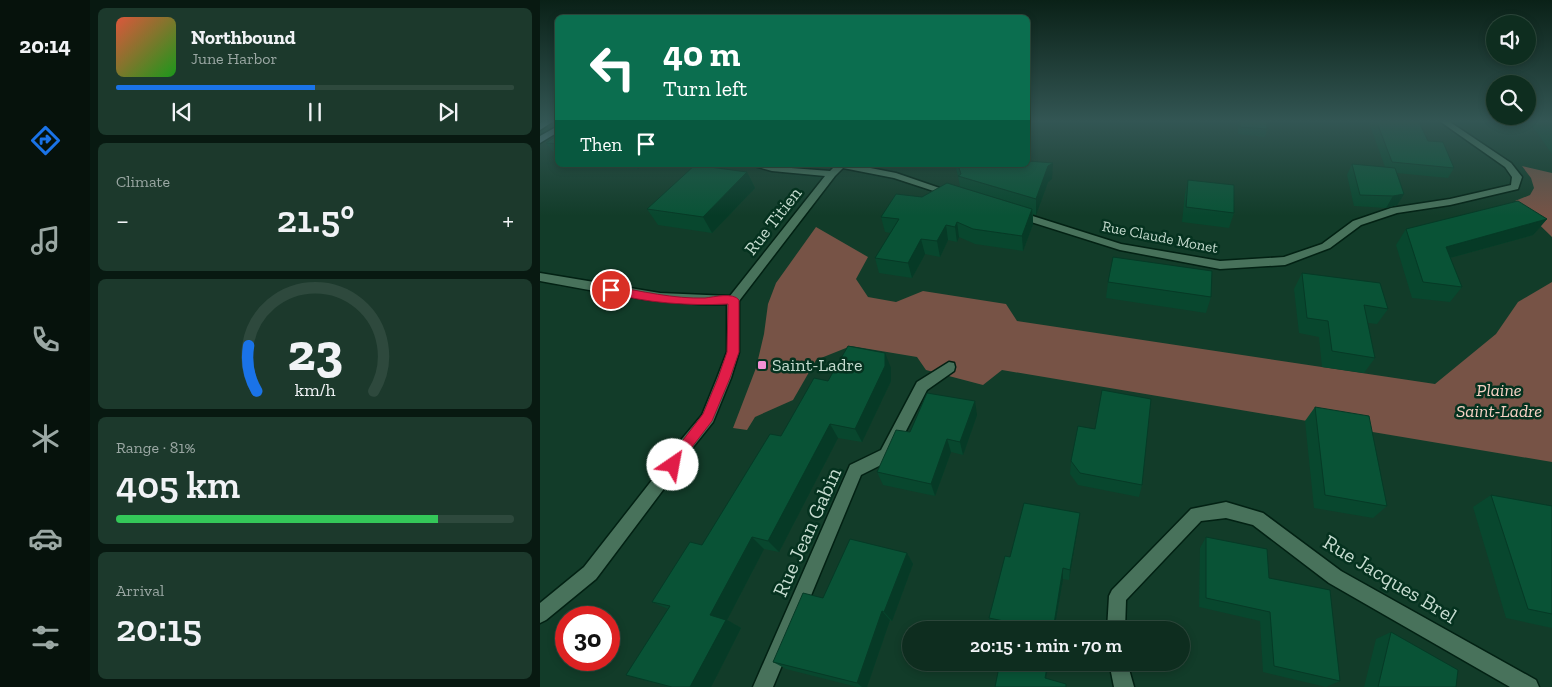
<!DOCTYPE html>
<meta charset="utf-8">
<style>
body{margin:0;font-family:"Zilla Slab",serif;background:#1c392c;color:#f1f3f6;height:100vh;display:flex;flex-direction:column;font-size:19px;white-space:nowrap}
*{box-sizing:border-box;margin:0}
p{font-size:16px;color:#9ba8a4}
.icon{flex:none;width:28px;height:28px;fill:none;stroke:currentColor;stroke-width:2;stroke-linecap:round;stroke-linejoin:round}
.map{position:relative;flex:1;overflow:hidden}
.panel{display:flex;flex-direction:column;gap:8px;padding:8px;background:#081911;width:450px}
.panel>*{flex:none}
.banner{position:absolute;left:15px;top:15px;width:475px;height:152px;border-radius:8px;box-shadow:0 2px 8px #0003,0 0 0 1px #2e493d;background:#0b6e4f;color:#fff;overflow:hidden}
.buttons{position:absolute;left:946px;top:15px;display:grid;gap:10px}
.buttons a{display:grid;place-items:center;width:50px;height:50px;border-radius:50%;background:#0e2d1f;box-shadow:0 2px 8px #0003,0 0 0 1px #2e493d;font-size:25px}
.speed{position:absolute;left:15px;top:606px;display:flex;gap:10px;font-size:25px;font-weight:700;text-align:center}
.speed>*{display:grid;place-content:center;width:65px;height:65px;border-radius:50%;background:#0e2d1f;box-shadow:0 2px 8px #0003,0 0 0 1px #2e493d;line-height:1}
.speed .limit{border:8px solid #d22;background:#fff;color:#111}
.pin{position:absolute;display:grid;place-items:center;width:42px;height:42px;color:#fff;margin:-21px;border:2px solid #fff;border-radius:50%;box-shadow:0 1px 5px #0007}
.me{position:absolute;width:55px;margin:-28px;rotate:33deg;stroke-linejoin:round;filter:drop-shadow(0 0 4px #0008)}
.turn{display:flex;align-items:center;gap:18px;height:105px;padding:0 25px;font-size:22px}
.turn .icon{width:65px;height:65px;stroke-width:2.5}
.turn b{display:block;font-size:35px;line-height:42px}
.then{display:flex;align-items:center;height:48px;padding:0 25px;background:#0003;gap:10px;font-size:19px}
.big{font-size:38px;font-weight:600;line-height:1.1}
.panel .widget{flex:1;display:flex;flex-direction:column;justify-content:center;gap:8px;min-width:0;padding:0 18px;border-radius:8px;background:#1c392c}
.panel .dial{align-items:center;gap:0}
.dial svg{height:130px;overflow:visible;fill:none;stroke:#2e493d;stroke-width:7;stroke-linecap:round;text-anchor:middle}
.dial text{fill:#f1f3f6;stroke:none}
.song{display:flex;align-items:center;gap:15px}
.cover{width:60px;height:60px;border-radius:8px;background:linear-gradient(135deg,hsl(10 70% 55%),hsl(120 70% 35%))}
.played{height:5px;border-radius:2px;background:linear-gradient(90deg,#1a73e8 50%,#2e493d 50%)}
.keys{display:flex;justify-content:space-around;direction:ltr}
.heat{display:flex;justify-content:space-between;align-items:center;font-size:28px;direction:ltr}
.charge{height:8px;border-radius:4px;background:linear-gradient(90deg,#34c759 81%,#2e493d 0)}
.trip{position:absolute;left:362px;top:621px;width:288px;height:50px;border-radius:25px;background:#0e2d1f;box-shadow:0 2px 8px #0003,0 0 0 1px #2e493d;font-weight:600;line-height:50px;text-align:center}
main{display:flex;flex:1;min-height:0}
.tabs{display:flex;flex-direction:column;width:90px;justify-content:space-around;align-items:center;background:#06120c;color:#9ba8a4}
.tabs .icon{width:35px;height:35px}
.tabs .current{color:#1a73e8}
.tabs b{font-size:22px;color:#f1f3f6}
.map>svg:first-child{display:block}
.green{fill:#775346}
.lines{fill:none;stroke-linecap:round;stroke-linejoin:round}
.minor-casing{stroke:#022113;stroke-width:3}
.secondary-casing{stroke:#022113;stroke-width:3}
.minor{fill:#48725b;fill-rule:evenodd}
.secondary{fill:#62818a;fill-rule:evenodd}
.wall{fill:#08472e}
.shaded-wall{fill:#063a26}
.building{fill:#095336;stroke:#063a26}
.route{fill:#e11d48;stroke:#92132f}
.poi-dot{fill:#f491d4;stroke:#05321f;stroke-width:2}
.labels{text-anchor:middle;stroke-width:5;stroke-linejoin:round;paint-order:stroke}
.far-street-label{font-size:15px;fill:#c5dbcf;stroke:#05321f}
.street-label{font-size:18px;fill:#c5dbcf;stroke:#05321f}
.poi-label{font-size:18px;fill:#c5dbcf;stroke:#05321f;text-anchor:start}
.park-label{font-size:18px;font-style:italic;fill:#f6d1c4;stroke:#05321f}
.near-street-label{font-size:21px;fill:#c5dbcf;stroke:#05321f}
</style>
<main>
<nav class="tabs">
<b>20:14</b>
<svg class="icon current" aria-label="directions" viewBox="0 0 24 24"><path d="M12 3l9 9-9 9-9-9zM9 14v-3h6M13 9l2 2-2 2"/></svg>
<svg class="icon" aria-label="music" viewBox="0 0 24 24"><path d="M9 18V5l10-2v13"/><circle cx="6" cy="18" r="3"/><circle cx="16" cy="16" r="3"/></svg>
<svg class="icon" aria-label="phone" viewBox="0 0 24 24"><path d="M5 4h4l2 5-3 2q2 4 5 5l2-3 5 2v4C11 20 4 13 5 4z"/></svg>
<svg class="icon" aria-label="climate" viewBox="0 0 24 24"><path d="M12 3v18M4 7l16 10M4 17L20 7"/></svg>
<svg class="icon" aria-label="car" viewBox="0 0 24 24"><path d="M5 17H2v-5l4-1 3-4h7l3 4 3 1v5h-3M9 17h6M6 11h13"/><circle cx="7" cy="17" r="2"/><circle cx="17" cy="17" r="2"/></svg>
<svg class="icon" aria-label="filters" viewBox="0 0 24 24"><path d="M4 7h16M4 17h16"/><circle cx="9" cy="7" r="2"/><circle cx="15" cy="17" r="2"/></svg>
</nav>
<section class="panel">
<div class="widget">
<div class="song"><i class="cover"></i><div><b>Northbound</b><p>June Harbor</p></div></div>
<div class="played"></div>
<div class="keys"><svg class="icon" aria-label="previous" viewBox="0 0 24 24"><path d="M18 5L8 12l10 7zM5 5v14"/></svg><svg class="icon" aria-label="pause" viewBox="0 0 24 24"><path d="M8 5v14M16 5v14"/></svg><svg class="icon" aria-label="next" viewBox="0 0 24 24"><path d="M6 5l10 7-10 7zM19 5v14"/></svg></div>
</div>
<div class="widget"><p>Climate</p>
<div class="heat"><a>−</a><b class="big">21.5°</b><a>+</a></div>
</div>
<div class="widget dial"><svg viewBox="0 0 100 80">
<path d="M14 69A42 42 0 1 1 86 69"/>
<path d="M14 69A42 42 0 0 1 9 41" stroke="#1a73e8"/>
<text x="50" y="56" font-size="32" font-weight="700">23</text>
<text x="50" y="72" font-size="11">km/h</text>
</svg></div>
<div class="widget"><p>Range · 81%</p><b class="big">405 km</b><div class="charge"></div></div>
<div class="widget"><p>Arrival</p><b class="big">20:15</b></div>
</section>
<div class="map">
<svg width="1012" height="687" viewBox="0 0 1012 687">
<rect width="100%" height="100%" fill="#123c29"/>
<g class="green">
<path d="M982,166L1012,173V237L975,201L990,195L994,188L991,178Z"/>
<path d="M276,227L328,257L316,279L328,297L356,302L383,291L466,304L477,321L895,384L956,334L978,302L1012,282V462L462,370L443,385L386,370L377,357L311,346L276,360L253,400L215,417L207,430L193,428L216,368L224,334L228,304L236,283Z"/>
</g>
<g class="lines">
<defs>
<g id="minor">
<path d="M898,120H907L971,163L982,177L978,189L910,205L857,213L821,225L790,248L745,265L680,269L580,250L472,216L471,214L476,211L480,212L581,244L680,261L744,257L782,244L813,221L851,208L910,199L971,185L972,177L965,167Z"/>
<path d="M211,165L290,171L296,165H315L356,173L417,194L412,197L354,178L303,168L295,176L199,301V352L191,378L173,422L142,461L138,470L56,579L6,620L0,623V603L44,567L127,461L131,452L162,415L177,378L187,352V304C124,306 62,292 0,281V273L120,293L190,296L285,176L232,171Z"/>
<path d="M409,362L414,363L415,367L414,371L387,390L351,460L321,475L233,687H213L310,465L341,450L377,382Z"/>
<path d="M686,502L723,513L801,571L996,680L999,687H970L789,583L713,525L686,518L661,521L586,600L585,630H567L569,596L572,590L651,509Z"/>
<path d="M569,662H587L594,687H574Z"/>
</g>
<g id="secondary">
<path d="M6,120H15L0,130V123Z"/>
<path d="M18,126V132L0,143V136Z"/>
</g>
</defs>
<use href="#minor" class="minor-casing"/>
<use href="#secondary" class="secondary-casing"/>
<use href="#minor" class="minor"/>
<use href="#secondary" class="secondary"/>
</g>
<g class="wall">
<path d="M698,120H727V129L725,137L698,134Z"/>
<path d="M828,120H878L888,141L914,168L908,178L857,173L864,194L857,205L846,208L814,206L807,175L812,164L845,167Z"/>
<path d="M925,120H1012V154L992,126Z"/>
<path d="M18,135V158L6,143Z"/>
<path d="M49,165H103L98,169Z"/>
<path d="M415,165H488L512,179L508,182L496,215L493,214V224L483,251L435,244L419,237L417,242L408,240L400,257L385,254L372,278L339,273L335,258L351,233L345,232L341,217L420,186L418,176Z"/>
<path d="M207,172L215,188L172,233L118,225L107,209Z"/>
<path d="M648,180L694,213L689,228L642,222L645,194Z"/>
<path d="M1007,219L993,235L910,258L922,287L910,302L872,298L856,245L866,229Z"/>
<path d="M762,273L848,309L837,324L828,323L835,358L824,373L782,367L779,337L759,333L754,289Z"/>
<path d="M568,282L671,297L666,313L566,298Z"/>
<path d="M351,368V381L322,442L298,438L239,552L224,549L187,620L201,628L171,687H128L86,675L128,609L112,602L162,545L241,436L288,381Z"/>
<path d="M775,407L847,506L833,518L774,508L765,421Z"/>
<path d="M437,415L423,455L411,452L395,496L343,485L337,472L370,432Z"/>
<path d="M531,461L602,485L599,497L538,485L530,474Z"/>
<path d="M951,495L1012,506V628L966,618L933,507Z"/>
<path d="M538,526L529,580L523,579L514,630H467L452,626L449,618Z"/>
<path d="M666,537L729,578L800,681L786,687L723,672L720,621L659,607L660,548Z"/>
<path d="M367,553L373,564L352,621L350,620L327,687H317L246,669L233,662L283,598Z"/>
<path d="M851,632L916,687H824L836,639Z"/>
</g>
<g class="shaded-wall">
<path d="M513,163L512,179L508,182L496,215V199L508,166Z"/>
<path d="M96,165H103L98,169Z"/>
<path d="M207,172L215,188L172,233L163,217Z"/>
<path d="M864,194L857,205L846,208L853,196Z"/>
<path d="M492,209L493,224L483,251L482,236Z"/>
<path d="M1007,219L993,235L895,262L906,247Z"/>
<path d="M417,222L419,237L417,242L415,227Z"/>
<path d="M406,225L408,240L400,257L397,241Z"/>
<path d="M381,239L385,254L372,278L368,263Z"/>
<path d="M345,353L351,368V381L322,442L315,429Z"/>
<path d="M435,401L437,415L423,455L420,442Z"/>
<path d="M290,424L298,438L239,552L228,541Z"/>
<path d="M407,439L411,452L395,496L391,484Z"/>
<path d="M540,513L538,526L529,580L530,570Z"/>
<path d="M212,537L224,549L187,620L201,628L171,687H150L170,615Z"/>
<path d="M367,553L373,564L352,621L344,612Z"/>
<path d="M523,568V579L514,630H513Z"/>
<path d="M342,611L350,620L327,687H322L317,683Z"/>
<path d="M508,662H509L505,684V678Z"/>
</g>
<g class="building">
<path d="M700,120H727V129L700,127Z"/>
<path d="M836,120H878L888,141L903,142L914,168L852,162Z"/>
<path d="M1006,120H1012V127Z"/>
<path d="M18,135V144L6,143Z"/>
<path d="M488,161L513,163L508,166L496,199L418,176L421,174L418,165H488Z"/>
<path d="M812,164L855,168L864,194L853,196L820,195Z"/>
<path d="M155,165L207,172L163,217L107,209Z"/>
<path d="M648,180L694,185V213L646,207Z"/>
<path d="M407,183L492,209L482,236L433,229L417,222L415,227L406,225L397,241L381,239L368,263L335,258L359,219L341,217L356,194L382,197Z"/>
<path d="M978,201L1007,219L906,247L922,287L883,282L866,229Z"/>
<path d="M573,257L672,271L671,297L568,282Z"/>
<path d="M762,273L840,283L848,309L824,305L835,358L792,351L788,321L767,318Z"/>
<path d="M308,346L345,353V366L315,429L290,424L228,541L212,537L170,615L186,620L150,687H132L86,675L130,606L112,602L150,542L162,545L230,434L241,436L274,378L288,381Z"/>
<path d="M562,390L611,399L602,485L540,473L531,461L538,426L555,429Z"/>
<path d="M387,393L435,401L420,442L407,439L391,484L337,472L356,430L370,432Z"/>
<path d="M775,407L829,416L847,506L785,495Z"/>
<path d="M951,495L1012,506V614L988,609Z"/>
<path d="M484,503L540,513L530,570L523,568L513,630H467L469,622L449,618L465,556L470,557Z"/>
<path d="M666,537L727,549L729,578L790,590L800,681L734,666L730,612L666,598Z"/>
<path d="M310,539L367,553L344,612L342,611L317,683L233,662L263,593L283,598Z"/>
<path d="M851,632L918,670L916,687H838Z"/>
<path d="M460,662H508L505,678L526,684V687H455Z"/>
</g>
<linearGradient id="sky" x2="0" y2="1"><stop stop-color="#0a2117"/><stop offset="0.56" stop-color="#335654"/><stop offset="1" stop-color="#335654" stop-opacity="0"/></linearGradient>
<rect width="1012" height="216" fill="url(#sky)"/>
<path class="route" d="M71,286C101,291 134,299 165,298C174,297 193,292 199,300V352L190,378L172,421L142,460L138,469L133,471L128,469L127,465L130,457L163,414L178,378L187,352L188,304C149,306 105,303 67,292L66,290L67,287Z"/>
<rect class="poi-dot" x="217" y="360" width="10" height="10" rx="2.5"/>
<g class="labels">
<g class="far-street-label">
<text transform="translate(620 237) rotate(11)" y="5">Rue Claude Monet</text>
</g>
<g class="street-label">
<text transform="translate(233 221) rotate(-52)" y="6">Rue Titien</text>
</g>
<g class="poi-label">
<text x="232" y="371">Saint-Ladre</text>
</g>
<g class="park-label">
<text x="959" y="396">Plaine<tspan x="959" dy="21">Saint-Ladre</tspan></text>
</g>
<g class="near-street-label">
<text transform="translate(267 532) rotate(-66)" y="7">Rue Jean Gabin</text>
<text transform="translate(850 579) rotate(31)" y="7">Rue Jacques Brel</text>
</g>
</g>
</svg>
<div class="buttons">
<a><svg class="icon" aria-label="sound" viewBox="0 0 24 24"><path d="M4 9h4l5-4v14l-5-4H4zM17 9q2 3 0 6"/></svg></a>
<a><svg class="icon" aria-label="search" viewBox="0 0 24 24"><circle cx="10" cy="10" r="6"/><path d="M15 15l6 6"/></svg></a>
</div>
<div class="speed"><div class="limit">30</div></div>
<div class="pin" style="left:71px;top:290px;background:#d93025"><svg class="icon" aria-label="arrive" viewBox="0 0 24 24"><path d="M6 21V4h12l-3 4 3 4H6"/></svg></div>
<svg class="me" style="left:133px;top:465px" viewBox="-20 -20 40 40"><circle r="19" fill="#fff"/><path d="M0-13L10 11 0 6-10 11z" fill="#e11d48"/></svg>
<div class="trip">20:15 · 1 min · 70 m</div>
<div class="banner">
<div class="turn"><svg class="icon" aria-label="left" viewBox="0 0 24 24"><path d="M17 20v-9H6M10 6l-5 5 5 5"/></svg><div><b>40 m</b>Turn left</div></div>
<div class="then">Then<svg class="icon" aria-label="arrive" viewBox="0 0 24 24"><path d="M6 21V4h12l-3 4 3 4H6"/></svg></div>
</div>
</div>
</main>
